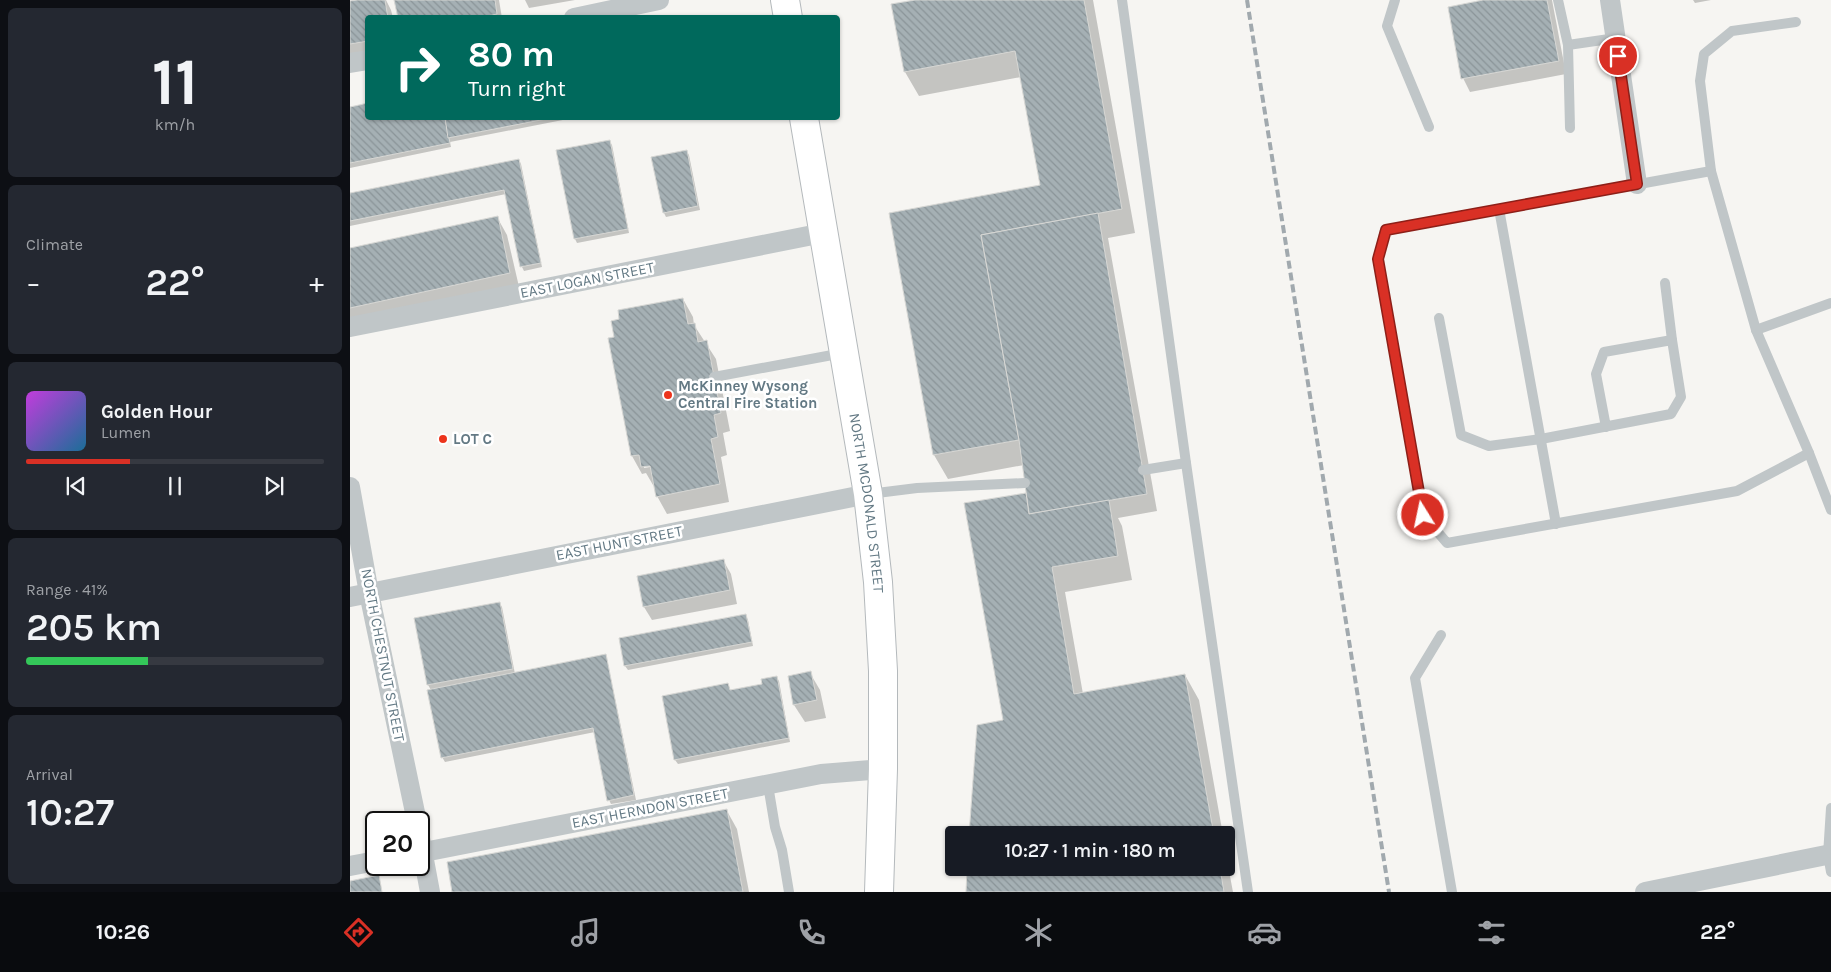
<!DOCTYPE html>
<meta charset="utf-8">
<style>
body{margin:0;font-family:Karla,sans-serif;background:#242831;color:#f1f3f6;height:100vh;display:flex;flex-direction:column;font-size:19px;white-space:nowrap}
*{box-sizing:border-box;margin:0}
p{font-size:16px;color:#9ea1a6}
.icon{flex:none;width:28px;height:28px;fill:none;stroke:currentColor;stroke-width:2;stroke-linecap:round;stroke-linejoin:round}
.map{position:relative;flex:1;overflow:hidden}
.drawer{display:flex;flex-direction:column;gap:8px;padding:8px;background:#0d0f14;width:350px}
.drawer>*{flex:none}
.guide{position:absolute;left:15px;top:15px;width:475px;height:105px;border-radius:5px;box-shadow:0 1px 4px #0004;background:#00695c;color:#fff;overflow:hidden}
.speed{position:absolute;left:15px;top:811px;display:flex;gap:10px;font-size:25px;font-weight:700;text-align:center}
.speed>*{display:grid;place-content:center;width:65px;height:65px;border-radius:50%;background:#171b24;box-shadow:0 1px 4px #0004;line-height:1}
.speed .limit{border:2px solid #111;border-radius:8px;background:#fff;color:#111}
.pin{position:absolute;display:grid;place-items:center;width:42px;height:42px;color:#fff;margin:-21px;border:2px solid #fff;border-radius:50%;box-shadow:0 1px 5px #0007}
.me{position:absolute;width:55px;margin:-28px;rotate:350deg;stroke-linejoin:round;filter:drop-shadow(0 0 4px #0008)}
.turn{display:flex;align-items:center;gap:18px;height:105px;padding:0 20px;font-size:22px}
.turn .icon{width:65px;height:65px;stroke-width:2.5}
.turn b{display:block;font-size:35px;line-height:42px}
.big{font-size:38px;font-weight:600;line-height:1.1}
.drawer .card{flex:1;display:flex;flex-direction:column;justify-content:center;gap:8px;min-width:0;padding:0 18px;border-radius:8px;background:#242831}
.drawer .dial{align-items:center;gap:0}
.dial b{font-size:65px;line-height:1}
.song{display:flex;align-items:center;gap:15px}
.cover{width:60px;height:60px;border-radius:8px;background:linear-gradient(135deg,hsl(290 70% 55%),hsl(200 70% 35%))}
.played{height:5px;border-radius:2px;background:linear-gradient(90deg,#d93025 35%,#363941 35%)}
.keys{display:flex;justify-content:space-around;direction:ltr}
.heat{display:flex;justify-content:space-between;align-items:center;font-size:28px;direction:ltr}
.charge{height:8px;border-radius:4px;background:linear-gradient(90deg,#34c759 41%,#363941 0)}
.trip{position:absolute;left:595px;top:826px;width:290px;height:50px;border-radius:5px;background:#171b24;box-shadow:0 1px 4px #0004;font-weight:600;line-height:50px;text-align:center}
.dock{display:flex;height:80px;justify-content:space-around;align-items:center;background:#090b0e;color:#9ea1a6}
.dock .icon{width:35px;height:35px}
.dock .active{color:#d93025}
.dock b{font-size:22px;color:#f1f3f6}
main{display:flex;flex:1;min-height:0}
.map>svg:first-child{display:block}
.shadow{fill:#0003;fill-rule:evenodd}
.building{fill:url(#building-back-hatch);stroke:#d7d7d4}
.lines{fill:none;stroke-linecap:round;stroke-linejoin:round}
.primary-casing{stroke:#b4b9bc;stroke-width:30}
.service{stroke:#c0c6c8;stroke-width:10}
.minor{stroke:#c0c6c8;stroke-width:20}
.primary{stroke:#fff;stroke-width:28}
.rail{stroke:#a1a9ae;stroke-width:4;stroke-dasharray:8 4;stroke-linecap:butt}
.route-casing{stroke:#8d1f18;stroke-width:12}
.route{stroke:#d93025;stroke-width:9}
.poi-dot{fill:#ec341c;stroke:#fff;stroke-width:2}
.labels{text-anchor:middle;stroke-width:5;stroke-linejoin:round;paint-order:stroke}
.street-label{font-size:15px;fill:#637984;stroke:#fff}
.poi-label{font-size:15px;font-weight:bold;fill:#637984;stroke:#fff;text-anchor:start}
</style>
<main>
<section class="drawer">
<div class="card dial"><b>11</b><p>km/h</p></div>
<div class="card"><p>Climate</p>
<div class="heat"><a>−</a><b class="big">22°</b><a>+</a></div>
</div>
<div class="card">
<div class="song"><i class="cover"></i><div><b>Golden Hour</b><p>Lumen</p></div></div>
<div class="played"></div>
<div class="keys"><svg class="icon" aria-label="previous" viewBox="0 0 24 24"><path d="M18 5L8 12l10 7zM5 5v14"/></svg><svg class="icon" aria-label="pause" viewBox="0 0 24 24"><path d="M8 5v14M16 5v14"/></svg><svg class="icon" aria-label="next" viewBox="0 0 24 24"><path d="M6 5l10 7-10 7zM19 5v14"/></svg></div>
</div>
<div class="card"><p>Range · 41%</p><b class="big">205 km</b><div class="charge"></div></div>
<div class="card"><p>Arrival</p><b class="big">10:27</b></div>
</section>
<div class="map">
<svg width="1481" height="892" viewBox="0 0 1481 892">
<defs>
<pattern id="building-back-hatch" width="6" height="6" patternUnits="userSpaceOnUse" patternTransform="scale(1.25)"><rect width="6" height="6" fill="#a5b0b4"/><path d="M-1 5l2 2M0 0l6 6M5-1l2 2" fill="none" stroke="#8a9498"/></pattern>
</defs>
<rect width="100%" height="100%" fill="#f6f5f2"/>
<g class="shadow">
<path d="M14,0H36L41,10L43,18H18V56L0,59V3Z"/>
<path d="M46,0H149L152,18H49Z"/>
<path d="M175,0H225L179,8Z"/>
<path d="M572,0H743L785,233L758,238L807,511L768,518L772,526L782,580L715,592L733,694L835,675L849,700L873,835H621L654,721L675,494L679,501L674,465L598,479L584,455L540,214L691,186L671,77L569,96L555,72Z"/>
<path d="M1135,0H1202L1216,74L1120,92L1113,78Z"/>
<path d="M1343,0H1361L1345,3Z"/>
<path d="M0,108L18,118H223L100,142L101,147L0,168Z"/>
<path d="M283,118H297L284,120Z"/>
<path d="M259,141L262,145L279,233L227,243L225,239Z"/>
<path d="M336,151L339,155L350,210L316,217L314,213L303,158Z"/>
<path d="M169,160L171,164L192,267L174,271L172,267L156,194L0,226V195Z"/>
<path d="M147,217L157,235L170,291L0,320V250Z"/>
<path d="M333,299L343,317L344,325L366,359L380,431L373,433L377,455L371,457L379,502L317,514L307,496L305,484L303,485L296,473L292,474L282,456L259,339L265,338ZM294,465L306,466L294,468Z"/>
<path d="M373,560L381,574L387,604L302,620L294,607Z"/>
<path d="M149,603L152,607L165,674L255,656L257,660L286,800L261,804L259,800L245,732L95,762L92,757L81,690L78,685L65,619Z"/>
<path d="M396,616L398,620L403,646L278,670L275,666Z"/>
<path d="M460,673L470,690L476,718L455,722L444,705Z"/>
<path d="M426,677L429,681L440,742L328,764L325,760L313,697L378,684L381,691L414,685Z"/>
<path d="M377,811L387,829L399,892H103Z"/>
<path d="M876,855L883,892H617L619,868H876Z"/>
</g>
<g class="building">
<path d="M7,0H35L38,18H18V41L0,44V1Z"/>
<path d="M44,0H145L147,14L128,18H48Z"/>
<path d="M565,0H734L772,209L631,235L669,440L583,455L539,213L690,185L665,51L554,72L541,4Z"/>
<path d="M1133,0H1197L1209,61L1111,79L1098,7Z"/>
<path d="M18,103V118H95L100,143L0,163V107Z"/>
<path d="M95,118H201L98,138Z"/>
<path d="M260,140L278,229L224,239L206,150Z"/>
<path d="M337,150L348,206L313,213L301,157Z"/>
<path d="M169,159L191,263L170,267L154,190L0,221V193Z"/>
<path d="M748,213L797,494L679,514L669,440L631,235Z"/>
<path d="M148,216L160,273L0,308V248Z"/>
<path d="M333,298L338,324L345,323L348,342L357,340L371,413L364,415L368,437L361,439L370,484L306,497L300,466L291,467L289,455L281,456L258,338L264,337L261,321L269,319L268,310Z"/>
<path d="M676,493L679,514L759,500L768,556L702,567L724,694L835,674L864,835H619L627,725L653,720L614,503Z"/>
<path d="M374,559L380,590L293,607L287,576Z"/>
<path d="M150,602L163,669L77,685L64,618Z"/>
<path d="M396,614L402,642L274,666L269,638Z"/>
<path d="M256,654L284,795L257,801L243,728L91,758L77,690Z"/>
<path d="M461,671L467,700L443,705L438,676Z"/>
<path d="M427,676L439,738L324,760L312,696L378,683L380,690L412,684L411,679Z"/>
<path d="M377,809L393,892H102L97,862Z"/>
<path d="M617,868H870L874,892H616Z"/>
<path d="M29,875L32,892H0V881Z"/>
</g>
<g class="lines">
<defs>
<g id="primary">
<path d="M435,0L438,18"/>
<path id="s1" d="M454,118L518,494L528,582L533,671V769L529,892"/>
</g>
</defs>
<use href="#primary" class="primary-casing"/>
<g class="service">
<path d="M772,0L836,463L898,892"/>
<path d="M1045,0L1037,26L1079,127"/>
<path d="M1208,0L1218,45L1266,38"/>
<path d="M1446,22L1382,31L1354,54L1350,81L1361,171L1406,330L1459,453L1481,510"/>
<path d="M1218,45L1220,128"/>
<path d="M1361,171L1035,230L1028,259L1073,515L1097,543L1387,491L1459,453"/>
<path d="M1149,209L1206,524"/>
<path d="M1315,283L1322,340"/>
<path d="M1089,318L1111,435L1139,446L1191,439L1321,414L1331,397L1322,340L1254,352L1246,374L1256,427"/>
<path d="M1406,330L1481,303"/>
<path d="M364,377L493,353"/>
<path d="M793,470L836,463"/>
<path d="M519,494L567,488L675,483"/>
<path d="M1091,635L1065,678L1102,892"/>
<path d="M418,785L425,827L432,850L439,892"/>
<path d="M1481,808L1478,855L1481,872"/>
</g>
<g class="minor">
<path d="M1260,0L1287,184"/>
<path d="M224,18L309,0"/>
<path d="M0,63L18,60"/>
<path d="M0,327L473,233"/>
<path d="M0,487L19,593L67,822"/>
<path d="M0,597L518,494"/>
<path d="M69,833L80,892"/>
<path d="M69,853L471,774L533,769"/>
<path d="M0,866L26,861"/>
<path d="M1295,892L1481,854"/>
</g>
<use href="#primary" class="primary"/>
<path class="rail" d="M897,0L1039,892"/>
</g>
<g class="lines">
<defs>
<path id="route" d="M1073,515L1028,259L1036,230L1287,184L1268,56"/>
</defs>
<use href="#route" class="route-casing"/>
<use href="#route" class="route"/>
</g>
<g class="poi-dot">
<circle cx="318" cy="395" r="5"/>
<circle cx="93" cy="439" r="5"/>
</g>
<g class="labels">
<g class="street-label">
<text transform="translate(237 280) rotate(-11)" y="5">EAST LOGAN STREET</text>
<text dy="5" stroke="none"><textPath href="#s1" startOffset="390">NORTH MCDONALD STREET</textPath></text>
<text transform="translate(269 543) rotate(-11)" y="5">EAST HUNT STREET</text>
<text transform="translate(33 655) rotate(79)" y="5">NORTH CHESTNUT STREET</text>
<text transform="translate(300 808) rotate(-11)" y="5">EAST HERNDON STREET</text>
</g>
<g class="poi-label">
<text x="328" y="391">McKinney Wysong<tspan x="328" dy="17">Central Fire Station</tspan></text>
<text x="103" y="444">LOT C</text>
</g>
</g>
</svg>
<div class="speed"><div class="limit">20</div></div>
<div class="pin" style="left:1268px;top:56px;background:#d93025"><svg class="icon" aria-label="arrive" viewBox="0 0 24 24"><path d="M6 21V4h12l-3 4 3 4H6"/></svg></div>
<svg class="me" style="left:1073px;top:515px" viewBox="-20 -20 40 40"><circle r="17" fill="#d93025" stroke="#fff" stroke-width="3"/><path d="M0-11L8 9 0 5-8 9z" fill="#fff"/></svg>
<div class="trip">10:27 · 1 min · 180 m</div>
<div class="guide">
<div class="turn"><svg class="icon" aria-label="right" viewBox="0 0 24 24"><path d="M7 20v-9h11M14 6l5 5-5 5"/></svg><div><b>80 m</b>Turn right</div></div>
</div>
</div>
</main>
<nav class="dock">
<b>10:26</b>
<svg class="icon active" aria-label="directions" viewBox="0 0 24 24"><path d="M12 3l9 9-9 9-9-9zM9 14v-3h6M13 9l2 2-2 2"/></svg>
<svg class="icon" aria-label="music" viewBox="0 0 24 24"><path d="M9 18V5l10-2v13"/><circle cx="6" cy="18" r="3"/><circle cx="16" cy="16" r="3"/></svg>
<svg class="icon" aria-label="phone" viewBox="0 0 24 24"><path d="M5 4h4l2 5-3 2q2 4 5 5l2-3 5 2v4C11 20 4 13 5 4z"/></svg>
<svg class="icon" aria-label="climate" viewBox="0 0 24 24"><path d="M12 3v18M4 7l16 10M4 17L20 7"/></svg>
<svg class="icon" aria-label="car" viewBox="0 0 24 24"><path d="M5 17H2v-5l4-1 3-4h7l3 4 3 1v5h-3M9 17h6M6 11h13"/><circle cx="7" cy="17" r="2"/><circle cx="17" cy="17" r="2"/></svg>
<svg class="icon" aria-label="filters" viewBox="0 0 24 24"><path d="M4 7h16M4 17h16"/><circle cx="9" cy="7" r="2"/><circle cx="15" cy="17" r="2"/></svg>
<b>22°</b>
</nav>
